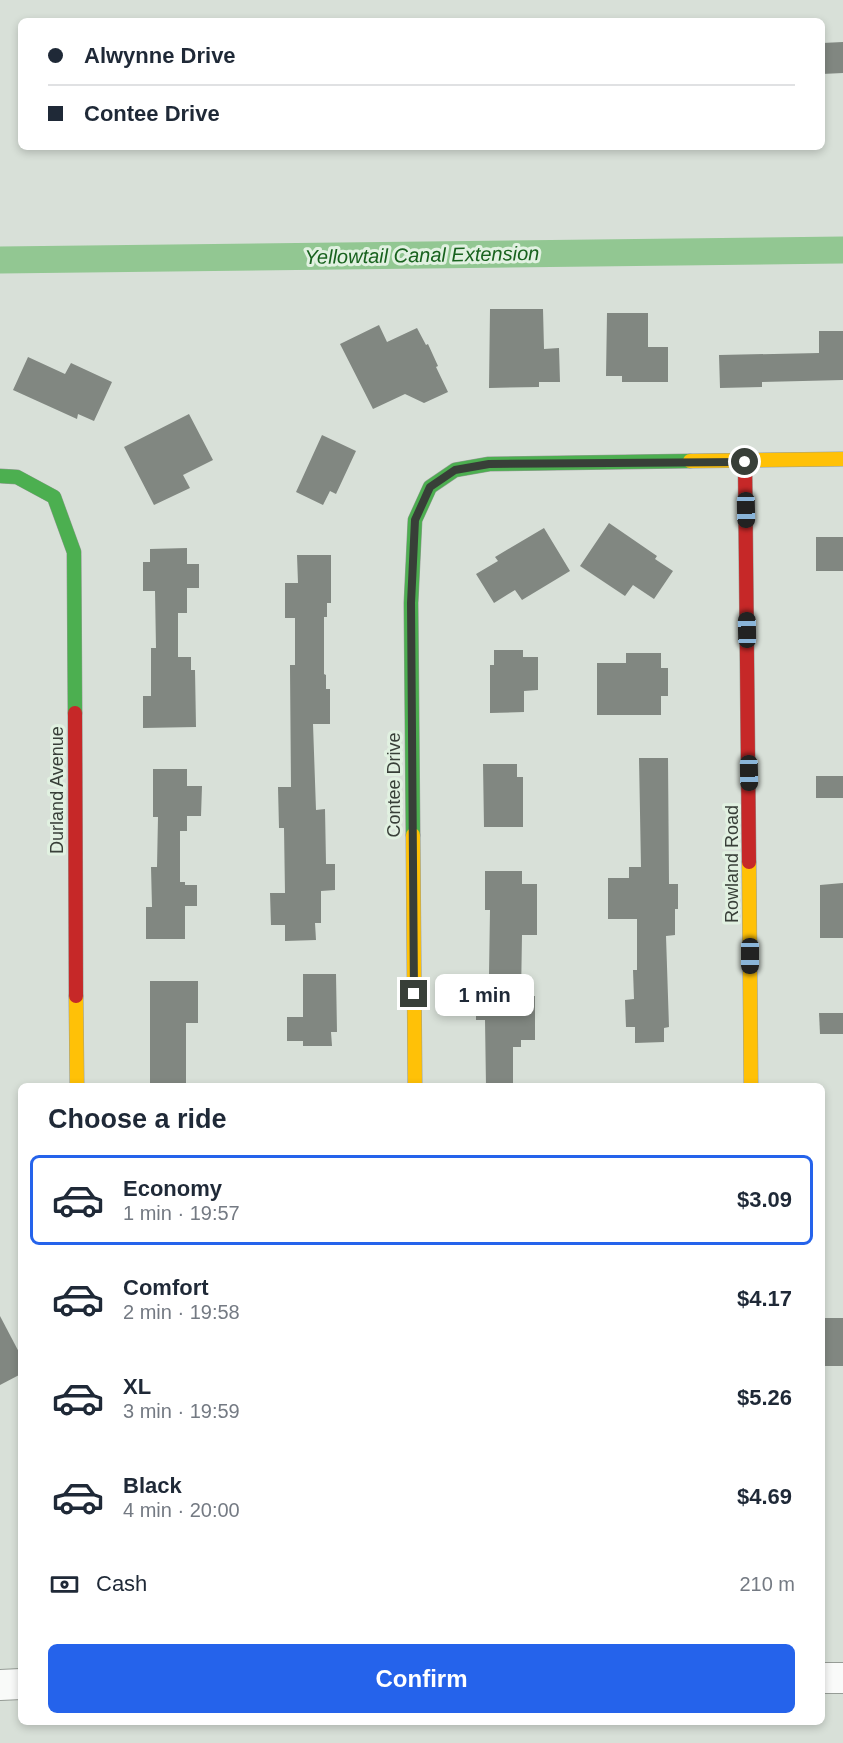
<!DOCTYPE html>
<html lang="en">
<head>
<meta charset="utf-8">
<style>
	:root { --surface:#fff; --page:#f6f6f7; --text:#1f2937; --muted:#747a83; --line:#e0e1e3; --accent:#2563eb }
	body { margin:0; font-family:Helvetica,sans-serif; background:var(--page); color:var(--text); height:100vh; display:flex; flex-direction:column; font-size:22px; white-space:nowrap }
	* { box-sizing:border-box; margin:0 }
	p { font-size:20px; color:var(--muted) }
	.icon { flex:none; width:33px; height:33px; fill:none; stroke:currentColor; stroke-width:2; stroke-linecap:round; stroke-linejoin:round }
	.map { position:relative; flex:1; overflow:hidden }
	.side { position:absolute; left:18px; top:1083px; width:807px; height:642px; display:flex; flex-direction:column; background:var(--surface); border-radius:9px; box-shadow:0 3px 9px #0003 }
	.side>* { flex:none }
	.banner { position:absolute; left:18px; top:18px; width:807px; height:132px; border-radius:9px; box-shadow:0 3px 9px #0003; display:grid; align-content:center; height:132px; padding:0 30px; background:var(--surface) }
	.end { position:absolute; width:27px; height:27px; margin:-14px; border:8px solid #383f38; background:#fff; box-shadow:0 0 0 3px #fff }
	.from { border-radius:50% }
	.bubble { position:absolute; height:42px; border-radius:9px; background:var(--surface); box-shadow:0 3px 9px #0003; font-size:20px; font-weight:700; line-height:42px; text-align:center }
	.car { position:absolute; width:18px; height:36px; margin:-18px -9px; border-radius:8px; box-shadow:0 0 4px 2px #0007; background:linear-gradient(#222 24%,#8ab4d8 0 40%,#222 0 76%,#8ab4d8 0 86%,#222 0) }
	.banner b { display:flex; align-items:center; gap:21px; height:57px; font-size:22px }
	.banner b+b { border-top:2px solid var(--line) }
	.banner i { width:15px; height:15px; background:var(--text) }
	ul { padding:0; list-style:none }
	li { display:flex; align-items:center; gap:18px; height:90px; margin:0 12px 9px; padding:0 18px; border:3px solid transparent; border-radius:9px }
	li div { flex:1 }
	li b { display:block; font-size:22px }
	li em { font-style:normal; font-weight:700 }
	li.current { border-color:var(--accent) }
	li>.icon { width:54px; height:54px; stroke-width:1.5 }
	h2 { padding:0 30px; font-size:27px; line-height:72px }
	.pay { display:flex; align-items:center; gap:15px; height:66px; padding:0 30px; font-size:22px }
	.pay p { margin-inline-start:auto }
	.cta { display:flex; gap:12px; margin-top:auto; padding:12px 30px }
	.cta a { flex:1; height:69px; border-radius:9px; background:var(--accent); color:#fff; font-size:24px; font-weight:700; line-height:69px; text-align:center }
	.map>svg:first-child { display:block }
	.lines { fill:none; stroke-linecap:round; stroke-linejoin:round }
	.canal { stroke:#92c792; stroke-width:27 }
	.building { fill:#818781 }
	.street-casing { stroke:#969c96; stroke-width:32 }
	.fast-casing { stroke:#969c96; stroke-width:15 }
	.slow-casing { stroke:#969c96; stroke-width:15 }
	.jam-casing { stroke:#969c96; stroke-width:15 }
	.street { stroke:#f9faf9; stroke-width:30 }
	.fast { stroke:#4caf50; stroke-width:14 }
	.slow { stroke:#ffc107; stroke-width:14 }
	.jam { stroke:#c62828; stroke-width:14 }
	.route { stroke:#383f38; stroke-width:8 }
	.labels { text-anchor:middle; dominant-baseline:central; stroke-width:6; stroke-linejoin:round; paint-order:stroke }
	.street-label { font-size:18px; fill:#383f38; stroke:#e1f1e1 }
	.water-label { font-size:20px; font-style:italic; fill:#18621e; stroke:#e1f1e1 }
</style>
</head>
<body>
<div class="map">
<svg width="843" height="1743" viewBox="0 0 843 1743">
	<rect width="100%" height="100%" fill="#d8e0d8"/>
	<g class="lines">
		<polyline class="canal" points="0,260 843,250"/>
	</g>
	<g class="building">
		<polygon points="843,42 843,73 822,74 822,43"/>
		<polygon points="490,309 543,309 544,349 559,348 560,382 539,382 539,387 489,388"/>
		<polygon points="607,313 648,313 648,347 668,347 668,382 622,382 622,376 606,376"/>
		<polygon points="379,325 387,342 417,328 426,345 428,344 438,366 436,367 448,392 424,403 405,394 373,409 340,344"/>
		<polygon points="819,331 843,331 843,380 762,382 762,387 720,388 719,355 819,353"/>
		<polygon points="28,357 65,374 71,363 112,382 94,421 78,414 77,419 13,390"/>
		<polygon points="189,414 213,460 183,475 190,488 154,505 124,447"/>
		<polygon points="322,435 356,451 336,494 330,491 323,505 296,492"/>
		<polygon points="609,523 657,556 655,559 673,571 654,599 633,585 625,596 580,566"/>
		<polygon points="544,528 570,571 522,600 515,590 494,603 476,574 498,561 495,557"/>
		<rect x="816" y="537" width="27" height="34"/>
		<polygon points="187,548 187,564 199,564 199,588 187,588 187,613 178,613 178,657 191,657 191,670 195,670 196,727 143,728 143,696 151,696 151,648 156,648 155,591 143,591 143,562 150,562 150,549"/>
		<polygon points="297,555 331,555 331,603 327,603 327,617 324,617 324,674 326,675 326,689 330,689 330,724 313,724 316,810 325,809 326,864 335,864 335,890 321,891 321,923 315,923 316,940 285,941 285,925 271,925 270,893 285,893 284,828 279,828 278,787 291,787 290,668 290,665 295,665 295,618 285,618 285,583 298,583"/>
		<polygon points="494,650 523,650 523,657 538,657 538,690 524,691 524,712 490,713 490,665 494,665"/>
		<polygon points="626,653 661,653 661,668 668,668 668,696 661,696 661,715 597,715 597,663 626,663"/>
		<polygon points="639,758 668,758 669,884 678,884 678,909 675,909 675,935 666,936 669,1027 664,1028 664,1042 635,1043 635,1027 626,1027 625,1000 634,999 633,970 637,970 637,919 608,919 608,878 629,878 629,867 641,867"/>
		<polygon points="483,764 517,764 517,777 523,777 523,827 484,827"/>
		<polygon points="153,769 187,769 187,786 202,786 201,816 187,816 187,831 180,831 180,882 185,882 185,885 197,885 197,906 185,906 185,939 146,939 146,907 152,907 151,867 157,867 158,817 153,817"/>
		<rect x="816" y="776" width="27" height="22"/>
		<polygon points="485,871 522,871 522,884 537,884 537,935 522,935 521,996 535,996 535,1040 521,1040 521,1047 513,1047 513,1086 486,1086 485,1020 476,1020 476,991 485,991 485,974 489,974 490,910 485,910"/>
		<polygon points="843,883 843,938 820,938 820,885"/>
		<polygon points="303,974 336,974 337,1032 331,1032 332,1046 303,1046 303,1041 287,1041 287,1017 303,1017"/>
		<polygon points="150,981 198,981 198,1023 186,1023 186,1086 150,1086"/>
		<polygon points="819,1013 843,1013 843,1034 820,1034"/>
		<polygon points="0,1316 21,1356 21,1374 0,1385"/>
		<rect x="822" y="1318" width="21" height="48"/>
	</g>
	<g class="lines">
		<defs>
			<g id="street">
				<polyline points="822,1678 843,1678"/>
				<polyline points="0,1685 21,1684"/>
			</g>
			<g id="fast">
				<polyline points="0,476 17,477 54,497 74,552 75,713"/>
				<polyline points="413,835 411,603 415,520 430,487 455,470 489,464 690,461"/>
			</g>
			<g id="slow">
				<polyline points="690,461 843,459"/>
				<polyline points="413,835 415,1086"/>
				<polyline points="749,862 751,1086"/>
				<polyline points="76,996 77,1086"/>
			</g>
			<g id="jam">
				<polyline points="745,462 749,862"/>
				<polyline points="75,713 76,996"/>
			</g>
		</defs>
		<use href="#street" class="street-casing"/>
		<use href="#fast" class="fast-casing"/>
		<use href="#slow" class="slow-casing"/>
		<use href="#jam" class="jam-casing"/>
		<use href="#street" class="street"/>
		<use href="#fast" class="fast"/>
		<use href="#slow" class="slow"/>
		<use href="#jam" class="jam"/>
	</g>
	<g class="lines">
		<polyline class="route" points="414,994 411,603 415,520 430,487 455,470 489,464 745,462"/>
	</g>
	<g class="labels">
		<g class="street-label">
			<text transform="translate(394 785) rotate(-90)">Contee Drive</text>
			<text transform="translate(57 790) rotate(-90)">Durland Avenue</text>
			<text transform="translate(732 864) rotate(-90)">Rowland Road</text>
		</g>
		<g class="water-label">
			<text transform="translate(422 255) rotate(-1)">Yellowtail Canal Extension</text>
		</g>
	</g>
</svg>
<i class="end from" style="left:745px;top:462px"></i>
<i class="end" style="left:414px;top:994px"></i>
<div class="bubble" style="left:435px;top:974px;width:99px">1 min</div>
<i class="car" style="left:746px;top:510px;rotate:179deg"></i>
<i class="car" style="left:747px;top:630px;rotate:359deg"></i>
<i class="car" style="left:749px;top:773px;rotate:179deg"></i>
<i class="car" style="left:750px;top:956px;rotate:180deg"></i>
<div class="banner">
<b><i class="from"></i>Alwynne Drive</b>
<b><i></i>Contee Drive</b>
</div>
<section class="side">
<h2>Choose a ride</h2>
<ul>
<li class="current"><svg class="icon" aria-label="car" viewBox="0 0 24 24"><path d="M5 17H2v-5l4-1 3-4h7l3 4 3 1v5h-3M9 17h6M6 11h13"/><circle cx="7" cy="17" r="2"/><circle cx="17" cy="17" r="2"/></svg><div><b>Economy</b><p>1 min · 19:57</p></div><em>$3.09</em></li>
<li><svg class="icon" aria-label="car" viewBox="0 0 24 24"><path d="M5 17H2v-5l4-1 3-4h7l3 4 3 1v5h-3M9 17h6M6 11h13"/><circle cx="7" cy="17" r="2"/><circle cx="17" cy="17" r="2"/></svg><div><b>Comfort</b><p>2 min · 19:58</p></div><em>$4.17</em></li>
<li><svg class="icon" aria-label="car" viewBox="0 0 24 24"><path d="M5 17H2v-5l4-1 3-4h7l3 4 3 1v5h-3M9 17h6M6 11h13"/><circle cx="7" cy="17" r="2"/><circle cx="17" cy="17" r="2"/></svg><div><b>XL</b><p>3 min · 19:59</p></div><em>$5.26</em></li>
<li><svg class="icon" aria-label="car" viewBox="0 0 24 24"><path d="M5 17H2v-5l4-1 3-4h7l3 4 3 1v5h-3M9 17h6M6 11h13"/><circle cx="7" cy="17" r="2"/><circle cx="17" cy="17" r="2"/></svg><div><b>Black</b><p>4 min · 20:00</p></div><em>$4.69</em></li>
</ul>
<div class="pay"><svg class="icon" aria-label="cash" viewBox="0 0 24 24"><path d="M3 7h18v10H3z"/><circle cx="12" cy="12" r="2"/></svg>Cash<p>210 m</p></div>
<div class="cta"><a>Confirm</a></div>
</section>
</div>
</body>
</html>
